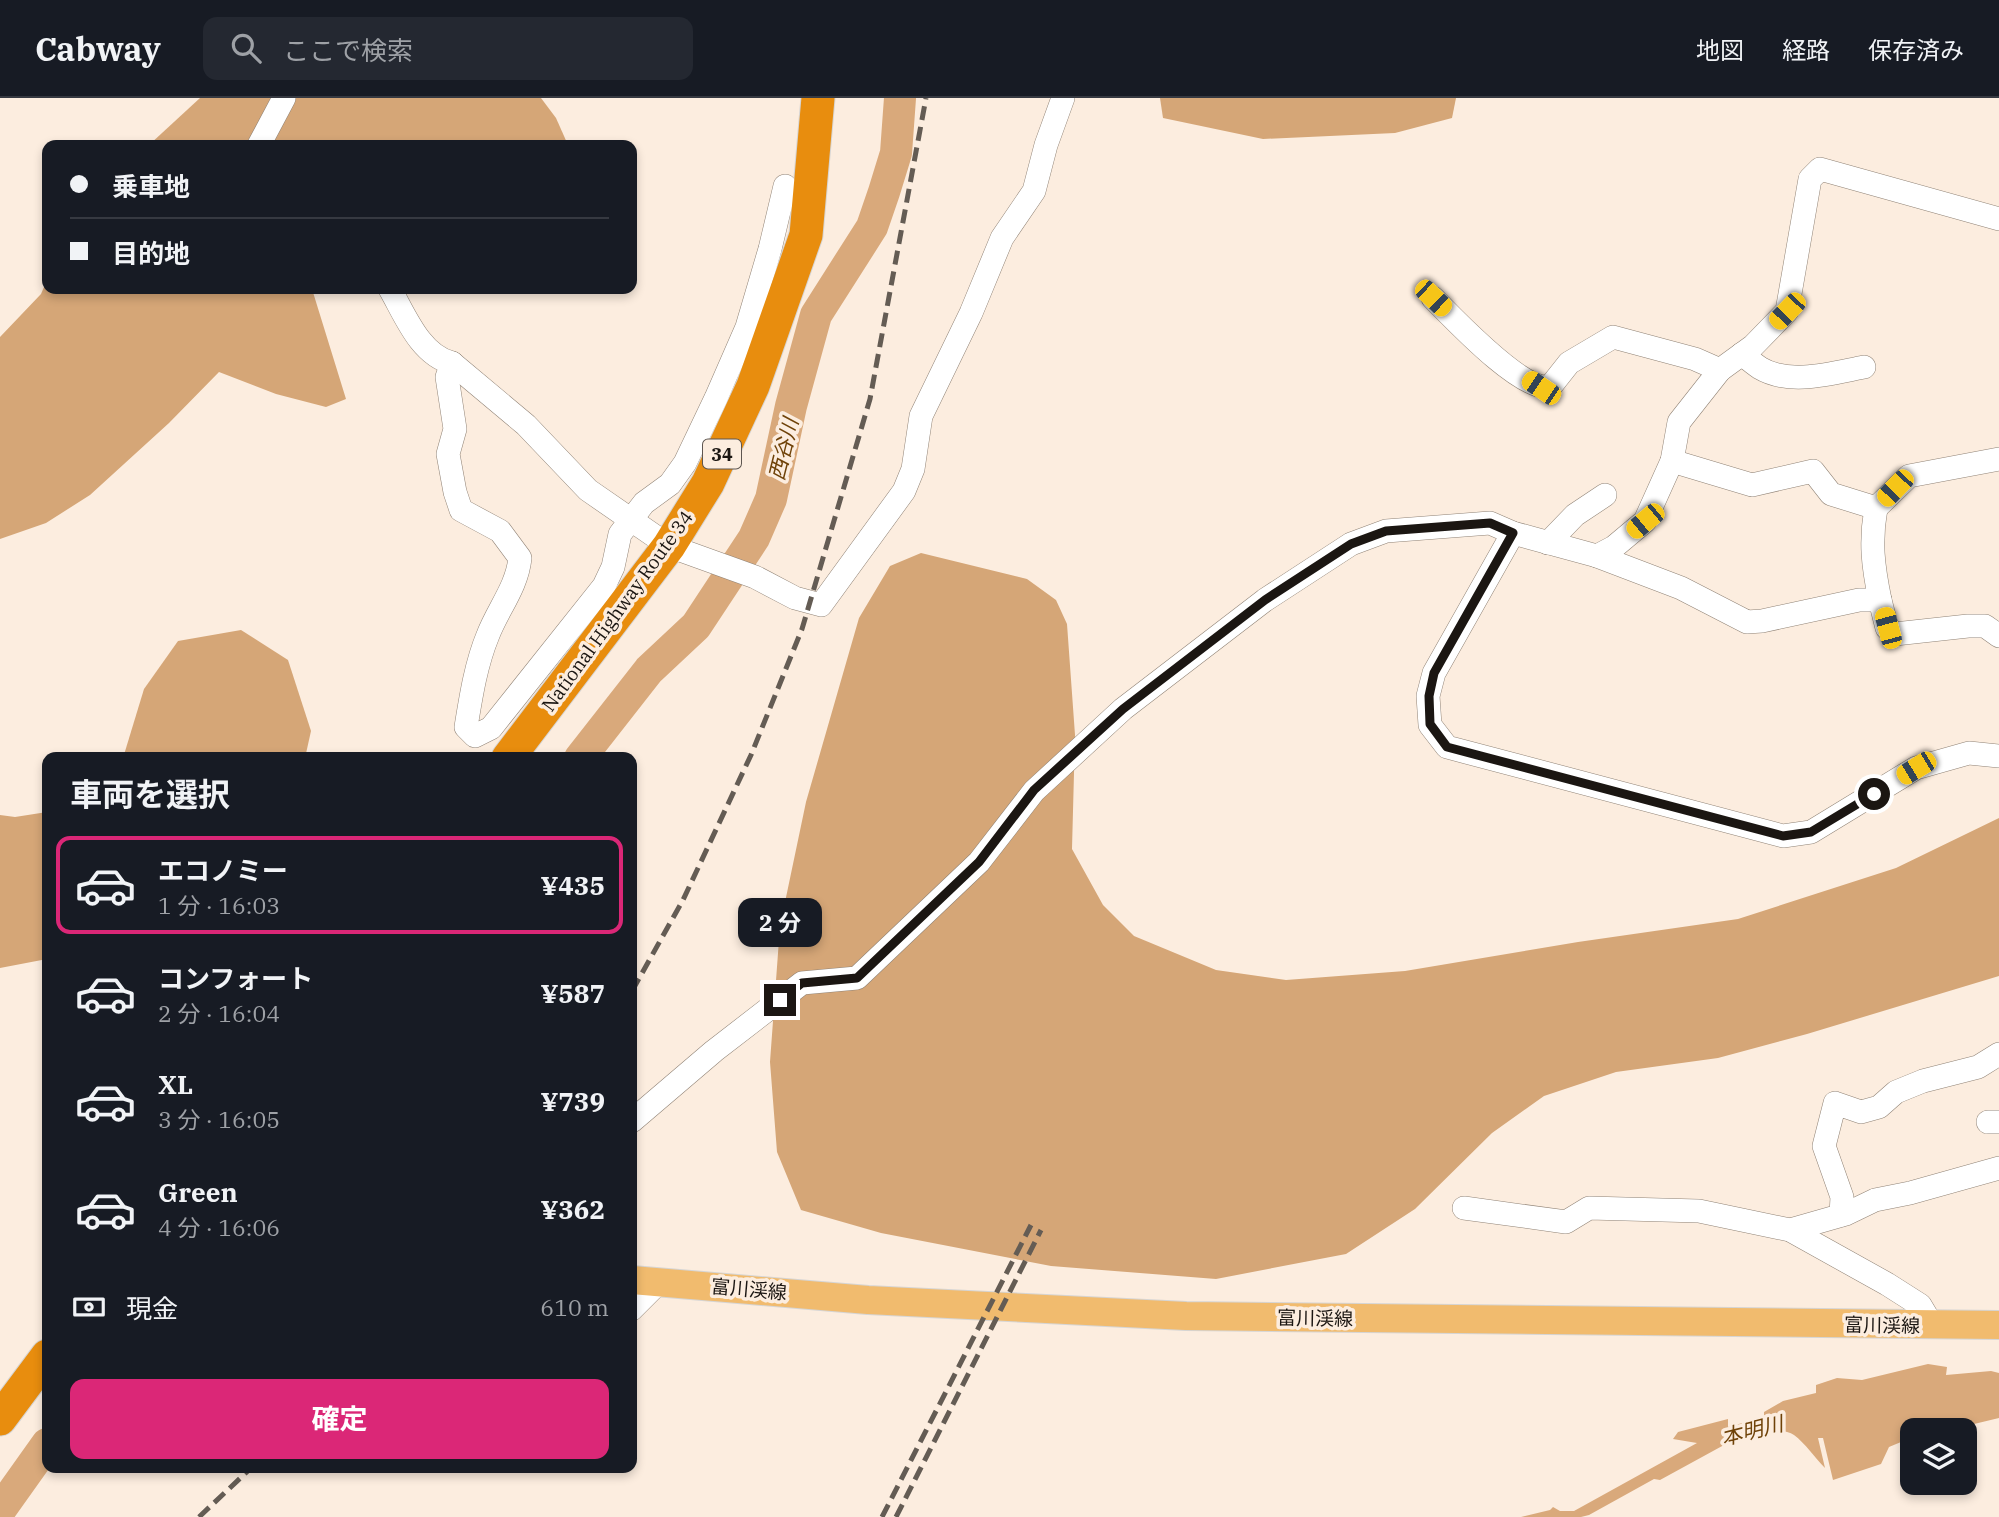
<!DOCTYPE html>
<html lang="ja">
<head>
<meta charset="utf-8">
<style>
	:root { --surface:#171b24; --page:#242831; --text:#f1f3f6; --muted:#9ea1a6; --line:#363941; --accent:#db2777 }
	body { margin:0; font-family:"IBM Plex Serif","Noto Sans JP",serif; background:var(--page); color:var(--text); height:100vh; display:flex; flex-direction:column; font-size:26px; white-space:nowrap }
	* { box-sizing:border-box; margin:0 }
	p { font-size:23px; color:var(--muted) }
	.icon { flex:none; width:38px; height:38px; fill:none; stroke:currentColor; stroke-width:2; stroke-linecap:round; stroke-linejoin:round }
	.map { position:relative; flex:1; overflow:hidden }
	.panel { position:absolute; left:42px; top:654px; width:595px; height:721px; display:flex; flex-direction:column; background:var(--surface); border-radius:14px; box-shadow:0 4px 10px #0003 }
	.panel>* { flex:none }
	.hud { position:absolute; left:42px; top:42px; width:595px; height:154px; border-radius:14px; box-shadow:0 4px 10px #0003; display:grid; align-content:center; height:154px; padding:0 28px; background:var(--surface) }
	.controls { position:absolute; left:1900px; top:1320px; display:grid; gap:14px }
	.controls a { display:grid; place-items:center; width:77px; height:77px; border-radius:14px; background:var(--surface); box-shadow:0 4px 10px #0003; font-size:35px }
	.end { position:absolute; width:32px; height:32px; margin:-16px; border:9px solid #1b1612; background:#fff; box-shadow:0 0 0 4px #fff }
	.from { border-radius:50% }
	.bubble { position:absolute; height:49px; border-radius:14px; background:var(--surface); box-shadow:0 4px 10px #0003; font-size:23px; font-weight:700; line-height:49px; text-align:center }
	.car { position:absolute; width:21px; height:42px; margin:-21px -10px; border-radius:9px; box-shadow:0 0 5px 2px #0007; background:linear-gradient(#f5c518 24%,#345 0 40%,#f5c518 0 76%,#345 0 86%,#f5c518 0) }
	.hud b { display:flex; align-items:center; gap:24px; height:66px; font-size:26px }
	.hud b+b { border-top:2px solid var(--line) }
	.hud i { width:18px; height:18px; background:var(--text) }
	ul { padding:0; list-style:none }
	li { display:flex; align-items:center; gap:21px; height:98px; margin:0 14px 10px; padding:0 14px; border:4px solid transparent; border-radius:14px }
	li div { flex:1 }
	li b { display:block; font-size:26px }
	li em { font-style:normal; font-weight:700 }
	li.current { border-color:var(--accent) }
	li>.icon { width:63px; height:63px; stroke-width:1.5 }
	h2 { padding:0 28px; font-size:32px; line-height:84px }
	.pay { display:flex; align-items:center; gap:18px; height:77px; padding:0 28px; font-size:26px }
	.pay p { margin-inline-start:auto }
	.primary-button { display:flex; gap:14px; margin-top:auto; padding:14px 28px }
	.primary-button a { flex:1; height:80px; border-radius:14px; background:var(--accent); color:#fff; font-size:28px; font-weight:700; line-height:80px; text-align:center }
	header { display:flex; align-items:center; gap:42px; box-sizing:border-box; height:98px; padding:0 35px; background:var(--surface); border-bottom:2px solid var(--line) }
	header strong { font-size:33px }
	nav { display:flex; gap:38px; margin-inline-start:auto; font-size:24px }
	.search { width:490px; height:63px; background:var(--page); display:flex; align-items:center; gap:18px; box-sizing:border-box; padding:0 24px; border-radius:14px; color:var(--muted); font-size:26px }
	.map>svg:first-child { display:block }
	.forest { fill:#d5a677 }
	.water { fill:#d9a97b }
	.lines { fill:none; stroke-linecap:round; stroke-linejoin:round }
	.river { stroke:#d9a97b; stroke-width:32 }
	.minor-casing { stroke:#908376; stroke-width:24 }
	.major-casing { stroke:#d6d5d4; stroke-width:30 }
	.highway-casing { stroke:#d6d5d4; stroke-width:35 }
	.minor { stroke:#fff; stroke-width:23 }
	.major { stroke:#f1bb6e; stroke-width:28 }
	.highway { stroke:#e88d0e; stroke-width:33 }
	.rail { stroke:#645c54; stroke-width:5; stroke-dasharray:14 7; stroke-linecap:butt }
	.route { stroke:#1b1612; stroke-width:9 }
	.labels { text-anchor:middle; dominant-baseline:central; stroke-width:7; stroke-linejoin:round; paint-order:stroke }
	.shield { fill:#fceddf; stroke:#5e5650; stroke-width:2 }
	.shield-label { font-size:18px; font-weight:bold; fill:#1b1612 }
	.street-label { font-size:19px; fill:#1b1612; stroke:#fceddf }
	.water-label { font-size:21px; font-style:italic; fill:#6f4208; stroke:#fceddf }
</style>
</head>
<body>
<header>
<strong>Cabway</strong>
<div class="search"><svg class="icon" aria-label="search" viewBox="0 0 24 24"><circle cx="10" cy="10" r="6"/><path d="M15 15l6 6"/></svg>ここで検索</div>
<nav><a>地図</a><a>経路</a><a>保存済み</a></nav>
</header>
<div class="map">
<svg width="1999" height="1419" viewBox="0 0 1999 1419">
	<rect width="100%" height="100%" fill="#fceddf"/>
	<g class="forest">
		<polygon points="200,0 541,0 556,20 568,47 149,47"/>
		<polygon points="1160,0 1456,0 1452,20 1395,35 1263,41 1163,20"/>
		<polygon points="47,182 47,191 312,191 346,301 326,309 276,296 219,274 169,325 90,397 46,425 0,441 0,239 41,196"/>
		<polygon points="921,455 1027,481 1056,502 1067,526 1075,637 1072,751 1103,807 1134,838 1216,872 1286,882 1405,873 1578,844 1738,821 1896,770 1999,720 1999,878 1807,936 1718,960 1616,974 1544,998 1492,1035 1415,1111 1346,1156 1216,1181 1051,1168 881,1135 801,1112 777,1054 770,964 780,828 806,704 859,520 890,468"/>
		<polygon points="241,532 288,562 311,633 305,660 123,660 144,591 178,543"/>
		<polygon points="47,714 47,861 0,870 0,717 15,719"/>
	</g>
	<path class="water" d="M 1928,1266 L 1947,1269 L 1946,1277 L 1991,1273 L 1999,1275 L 1999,1320 L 1949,1332 L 1913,1332 L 1913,1339 L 1889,1349 L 1881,1366 L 1833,1382 L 1823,1340 L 1818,1340 L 1825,1370 C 1815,1360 1805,1345 1794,1337 C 1780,1327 1734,1334 1724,1347 L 1660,1382 L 1654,1381 L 1589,1417 L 1581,1419 L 1521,1419 L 1550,1412 L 1553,1409 L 1560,1413 L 1574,1413 L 1697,1345 L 1673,1341 L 1678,1334 L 1728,1321 L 1728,1329 L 1764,1319 L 1764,1314 L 1783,1303 L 1816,1295 L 1816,1287 L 1837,1280 L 1862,1282 Z"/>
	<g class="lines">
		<g class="river">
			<polyline points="580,660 649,572 696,528 754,440 771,401 791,308 816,217 872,129 884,94 896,55 900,0"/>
			<polyline points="0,1412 47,1346"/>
		</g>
		<defs>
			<g id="minor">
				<polyline points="259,47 284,0"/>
				<path d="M 390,191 C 405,217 420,257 452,265 L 447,279 L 455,331 L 448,356 L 455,394 L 461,412 L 500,433 L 520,460 C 517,489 498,511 488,537 C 476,566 471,598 466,629 L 475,638 L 491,630 L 604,488 L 613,469 L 620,436 L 644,405 L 670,386 L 685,365 L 716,300 L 747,229 L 770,151 L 785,88"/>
				<path d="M 1433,200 C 1454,221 1521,293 1550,289 L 1569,265 L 1613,239 L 1695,261 L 1720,272"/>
				<path d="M 1742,256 C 1748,261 1754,266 1760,270 C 1790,288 1833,275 1864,269"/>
				<polyline points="452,265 526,327 588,392 669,448 755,479 795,500 821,507 904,393 913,371 921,318 971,215 1002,140 1034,93 1046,47 1063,0"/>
				<polyline points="1672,363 1752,387 1813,373 1831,396 1876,410 1909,378 1999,361"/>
				<polyline points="1513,435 1434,575 1428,598 1430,627 1447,649 1783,738 1811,734 1916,670 1969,655 1999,658"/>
				<polyline points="1548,445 1575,417 1605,397"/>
				<path d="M 1597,458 L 1681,490 L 1747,524 L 1762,523 L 1859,502 L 1880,502 C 1873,468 1870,444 1876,410"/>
				<polyline points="1880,502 1887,530 1895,536 1968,528 1985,528 1999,538"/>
				<polyline points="632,1023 714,953 802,885 857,880 979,764 1034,693 1123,611 1265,502 1351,446 1386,433 1490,425 1513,435 1597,458 1614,449 1645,423 1672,363 1679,324 1720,272 1753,248 1787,213 1810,81 1820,71 1999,121"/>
				<polyline points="1988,1024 1999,1024"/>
				<polyline points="1464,1110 1566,1124 1589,1110 1699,1113 1790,1132 1887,1186 1920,1207 1932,1227"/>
				<polyline points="1841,1117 1842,1099 1824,1048 1835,1005 1861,1014 1879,1009 1896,994 1923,983 1978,969 1999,956"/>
				<polyline points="1790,1132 1846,1116 1875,1102 1910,1095 1999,1070"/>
				<polyline points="632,1211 659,1184"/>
			</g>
			<polyline id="major" points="632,1182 868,1202 1186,1218 1999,1227"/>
			<g id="highway">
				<polyline points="508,660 669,448 708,385 753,288 806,137 818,0"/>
				<polyline points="0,1321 47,1258"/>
			</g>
		</defs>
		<use href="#minor" class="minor-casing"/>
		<use href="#major" class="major-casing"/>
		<use href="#highway" class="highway-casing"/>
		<use href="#minor" class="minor"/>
		<use href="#major" class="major"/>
		<use href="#highway" class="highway"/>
		<g class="rail">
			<polyline points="632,893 683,802 751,657 802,531 870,301 926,0"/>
			<polyline points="199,1419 251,1370"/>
			<polyline points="882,1419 1031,1127"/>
			<polyline points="896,1419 1041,1132"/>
		</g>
	</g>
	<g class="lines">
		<polyline class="route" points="780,902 802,885 857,880 979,764 1034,692 1123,611 1265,502 1351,446 1386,433 1490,425 1513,435 1434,575 1429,598 1430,626 1447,649 1783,738 1811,734 1874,696"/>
	</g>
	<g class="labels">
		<rect class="shield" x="703" y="341.5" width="38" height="29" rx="5"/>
		<g class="shield-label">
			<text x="722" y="356">34</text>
		</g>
		<g class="street-label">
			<text transform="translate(617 513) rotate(-54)">National Highway Route 34</text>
			<text transform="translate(749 1191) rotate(5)">富川渓線</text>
			<text transform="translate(1315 1220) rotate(1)">富川渓線</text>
			<text transform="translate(1882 1227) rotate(1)">富川渓線</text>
		</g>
		<g class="water-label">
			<text transform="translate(783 351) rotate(-76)">西谷川</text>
			<text transform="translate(1752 1332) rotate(-14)">本明川</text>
		</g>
	</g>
</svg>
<div class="controls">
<a><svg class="icon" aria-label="layers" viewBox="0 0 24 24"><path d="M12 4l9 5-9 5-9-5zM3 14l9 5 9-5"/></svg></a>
</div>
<i class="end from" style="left:1874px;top:696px"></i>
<i class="end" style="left:780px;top:902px"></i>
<div class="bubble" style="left:738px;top:800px;width:84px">2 分</div>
<i class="car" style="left:1433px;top:200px;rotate:134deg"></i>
<i class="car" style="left:1787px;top:213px;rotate:224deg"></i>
<i class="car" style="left:1541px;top:290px;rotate:304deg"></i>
<i class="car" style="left:1895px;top:390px;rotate:224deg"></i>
<i class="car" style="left:1645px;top:423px;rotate:230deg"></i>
<i class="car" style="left:1888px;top:530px;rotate:345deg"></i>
<i class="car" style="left:1916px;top:670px;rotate:239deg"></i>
<div class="hud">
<b><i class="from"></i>乗車地</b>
<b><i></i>目的地</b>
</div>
<section class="panel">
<h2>車両を選択</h2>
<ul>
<li class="current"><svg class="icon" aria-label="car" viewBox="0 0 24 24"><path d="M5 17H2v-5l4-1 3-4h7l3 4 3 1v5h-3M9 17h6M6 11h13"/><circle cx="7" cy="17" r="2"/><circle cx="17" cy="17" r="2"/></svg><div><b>エコノミー</b><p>1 分 · 16:03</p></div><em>¥435</em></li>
<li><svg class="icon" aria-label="car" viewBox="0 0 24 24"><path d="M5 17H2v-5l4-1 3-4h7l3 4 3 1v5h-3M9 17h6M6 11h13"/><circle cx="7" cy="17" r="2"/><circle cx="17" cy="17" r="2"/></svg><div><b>コンフォート</b><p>2 分 · 16:04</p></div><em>¥587</em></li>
<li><svg class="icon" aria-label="car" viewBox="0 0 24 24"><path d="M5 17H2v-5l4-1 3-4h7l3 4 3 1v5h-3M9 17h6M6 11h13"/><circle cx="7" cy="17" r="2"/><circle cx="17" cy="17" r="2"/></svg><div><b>XL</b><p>3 分 · 16:05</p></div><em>¥739</em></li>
<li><svg class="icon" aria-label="car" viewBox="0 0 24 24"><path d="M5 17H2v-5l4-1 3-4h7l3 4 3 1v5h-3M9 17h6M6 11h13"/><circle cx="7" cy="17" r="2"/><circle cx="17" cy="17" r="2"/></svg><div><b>Green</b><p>4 分 · 16:06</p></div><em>¥362</em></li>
</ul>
<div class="pay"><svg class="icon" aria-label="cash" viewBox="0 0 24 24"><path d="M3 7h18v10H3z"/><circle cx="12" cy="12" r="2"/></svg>現金<p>610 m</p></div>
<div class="primary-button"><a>確定</a></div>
</section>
</div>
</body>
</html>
